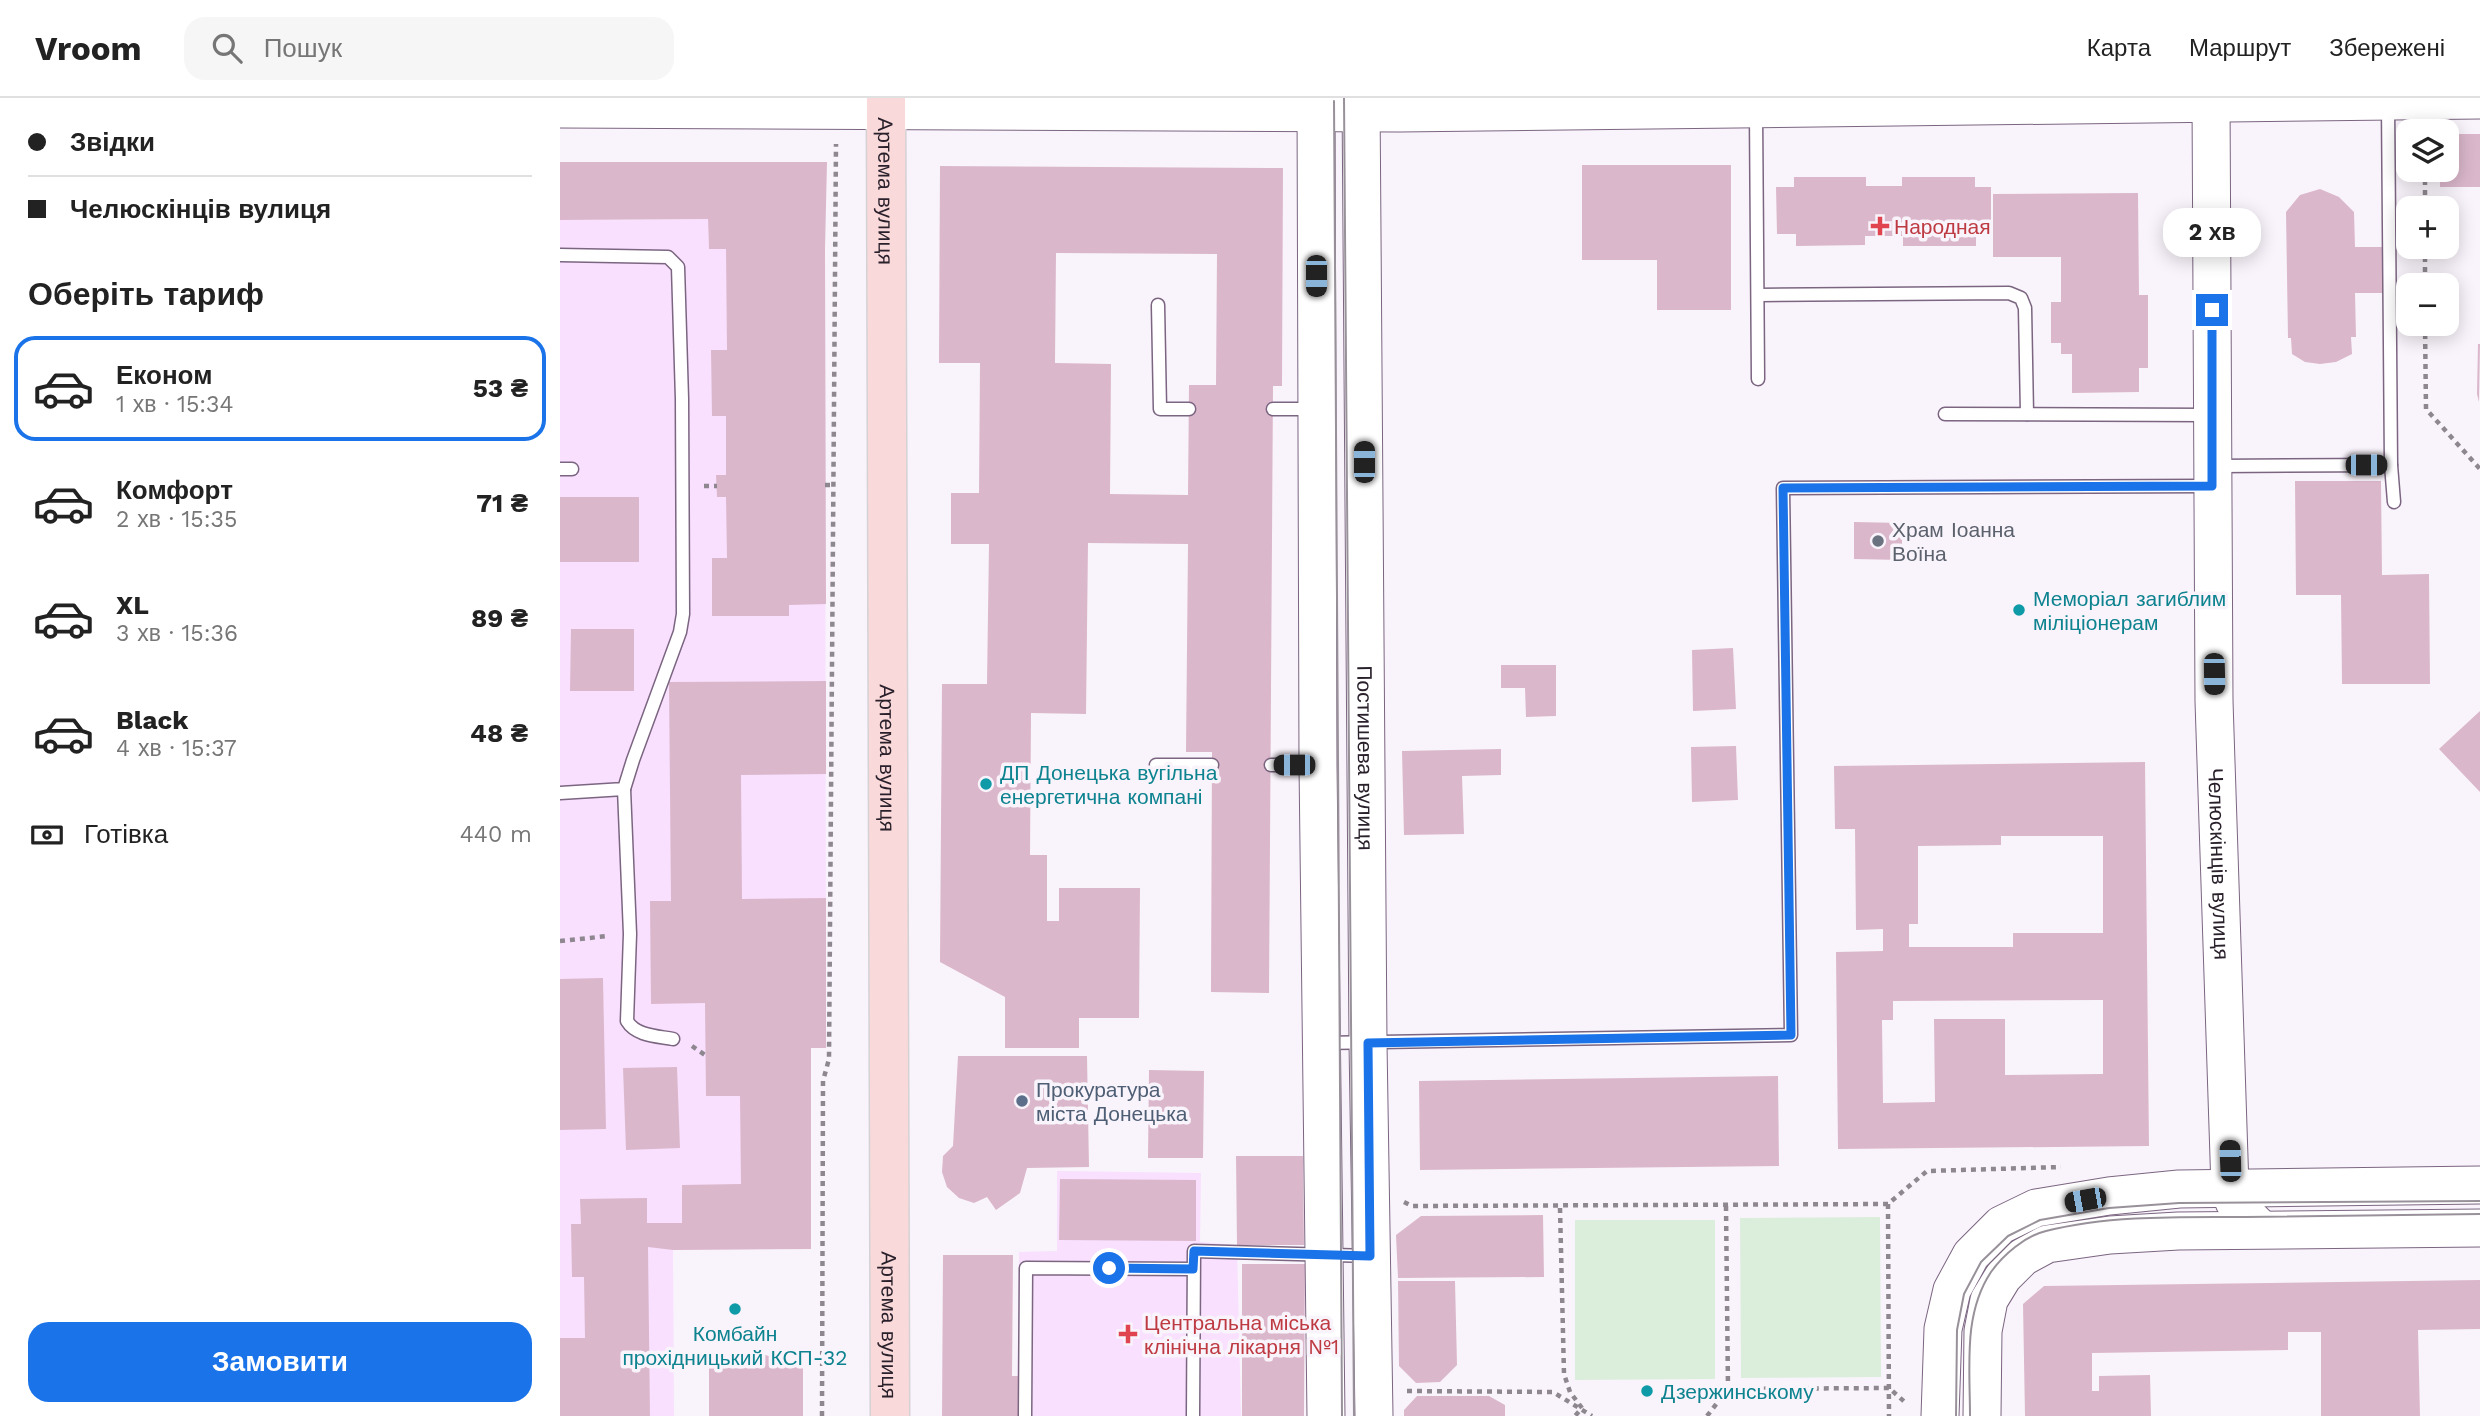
<!DOCTYPE html>
<html lang="uk">
<head>
<meta charset="utf-8">
<style>
	:root { --surface:#fff; --page:#f6f6f6; --text:#222; --muted:#767676; --line:#e0e0e0; --accent:#1a73e8 }
	body { margin:0; font-family:"Work Sans",sans-serif; background:var(--page); color:var(--text); height:100vh; display:flex; flex-direction:column; font-size:26px; white-space:nowrap }
	* { box-sizing:border-box; margin:0 }
	p { font-size:23px; color:var(--muted) }
	.icon { flex:none; width:38px; height:38px; fill:none; stroke:currentColor; stroke-width:2; stroke-linecap:round; stroke-linejoin:round }
	.map { position:relative; flex:1; overflow:hidden }
	.panel { display:flex; flex-direction:column; background:var(--surface); width:560px }
	.panel>* { flex:none }
	.banner { display:grid; align-content:center; height:154px; padding:0 28px; background:var(--surface) }
	.buttons { position:absolute; left:1836px; top:21px; display:grid; gap:14px }
	.buttons a { display:grid; place-items:center; width:63px; height:63px; border-radius:14px; background:var(--surface); box-shadow:0 4px 18px #0003; font-size:35px }
	.end { position:absolute; width:32px; height:32px; margin:-16px; border:9px solid #1a73e8; background:#fff; box-shadow:0 0 0 4px #fff }
	.from { border-radius:50% }
	.bubble { position:absolute; height:49px; border-radius:21px; background:var(--surface); box-shadow:0 4px 18px #0003; font-size:23px; font-weight:700; line-height:49px; text-align:center }
	.car { position:absolute; width:21px; height:42px; margin:-21px -10px; border-radius:9px; box-shadow:0 0 5px 2px #0007; background:linear-gradient(#222 24%,#8ab4d8 0 40%,#222 0 76%,#8ab4d8 0 86%,#222 0) }
	.banner b { display:flex; align-items:center; gap:24px; height:66px; font-size:26px }
	.banner b+b { border-top:2px solid var(--line) }
	.banner i { width:18px; height:18px; background:var(--text) }
	ul { padding:0; list-style:none }
	li { display:flex; align-items:center; gap:21px; height:105px; margin:0 14px 10px; padding:0 14px; border:4px solid transparent; border-radius:21px }
	li div { flex:1 }
	li b { display:block; font-size:26px }
	li em { font-style:normal; font-weight:700 }
	li.active { border-color:var(--accent) }
	li>.icon { width:63px; height:63px; stroke-width:1.5 }
	h2 { padding:0 28px; font-size:32px; line-height:84px }
	.pay { display:flex; align-items:center; gap:18px; height:77px; padding:0 28px; font-size:26px }
	.pay p { margin-inline-start:auto }
	.cta { display:flex; gap:14px; margin-top:auto; padding:14px 28px }
	.cta a { flex:1; height:80px; border-radius:21px; background:var(--accent); color:#fff; font-size:28px; font-weight:700; line-height:80px; text-align:center }
	header { display:flex; align-items:center; gap:42px; box-sizing:border-box; height:98px; padding:0 35px; background:var(--surface); border-bottom:2px solid var(--line) }
	header strong { font-size:33px }
	nav { display:flex; gap:38px; margin-inline-start:auto; font-size:24px }
	.search { width:490px; height:63px; background:var(--page); display:flex; align-items:center; gap:18px; box-sizing:border-box; padding:0 24px; border-radius:21px; color:var(--muted); font-size:26px }
	main { display:flex; flex:1; min-height:0 }
	.map>svg:first-child { display:block }
	.built { fill:#f8e0fe }
	.green { fill:#dbeddb }
	.building { fill:#dbb7cb; fill-rule:evenodd }
	.lines { fill:none; stroke-linecap:round; stroke-linejoin:round }
	.lane-casing { stroke:#7b6581; stroke-width:15 }
	.secondary-casing { stroke:#7b6581; stroke-width:39 }
	.primary-casing { stroke:#d4d2d5; stroke-width:41 }
	.path { stroke:#8e8790; stroke-width:4.5; stroke-dasharray:5 5; stroke-linecap:butt }
	.lane { stroke:#fff; stroke-width:12 }
	.secondary { stroke:#fff; stroke-width:37 }
	.primary { stroke:#f9d9d9; stroke-width:38 }
	.tram { stroke:#98919a; stroke-width:2 }
	.route { stroke:#1a73e8; stroke-width:9 }
	.health-dot { fill:#e0444e; stroke:#f9f4fb; stroke-width:2.5 }
	.worship-dot { fill:#6b7280; stroke:#f9f4fb; stroke-width:2.5 }
	.culture-dot { fill:#0f9aa8; stroke:#f9f4fb; stroke-width:2.5 }
	.service-dot { fill:#5c6f8a; stroke:#f9f4fb; stroke-width:2.5 }
	.labels { text-anchor:middle; dominant-baseline:central; stroke-width:7; stroke-linejoin:round; paint-order:stroke }
	.street-label { font-size:21px; fill:#29202b; stroke:#f9f4fb }
	.health-label { font-size:21px; fill:#be3a42; stroke:#f9f4fb; text-anchor:start }
	.worship-label { font-size:21px; fill:#5b616d; stroke:#f9f4fb; text-anchor:start }
	.culture-label { font-size:21px; fill:#0d838f; stroke:#f9f4fb; text-anchor:start }
	.service-label { font-size:21px; fill:#4e5e75; stroke:#f9f4fb; text-anchor:start }
</style>
</head>
<body>
<header>
<strong>Vroom</strong>
<div class="search"><svg class="icon" aria-label="search" viewBox="0 0 24 24"><circle cx="10" cy="10" r="6"/><path d="M15 15l6 6"/></svg>Пошук</div>
<nav><a>Карта</a><a>Маршрут</a><a>Збережені</a></nav>
</header>
<main>
<section class="panel">
<div class="banner">
<b><i class="from"></i>Звідки</b>
<b><i></i>Челюскінців вулиця</b>
</div>
<h2>Оберіть тариф</h2>
<ul>
<li class="active"><svg class="icon" aria-label="car" viewBox="0 0 24 24"><path d="M5 17H2v-5l4-1 3-4h7l3 4 3 1v5h-3M9 17h6M6 11h13"/><circle cx="7" cy="17" r="2"/><circle cx="17" cy="17" r="2"/></svg><div><b>Економ</b><p>1 хв · 15:34</p></div><em>53 ₴</em></li>
<li><svg class="icon" aria-label="car" viewBox="0 0 24 24"><path d="M5 17H2v-5l4-1 3-4h7l3 4 3 1v5h-3M9 17h6M6 11h13"/><circle cx="7" cy="17" r="2"/><circle cx="17" cy="17" r="2"/></svg><div><b>Комфорт</b><p>2 хв · 15:35</p></div><em>71 ₴</em></li>
<li><svg class="icon" aria-label="car" viewBox="0 0 24 24"><path d="M5 17H2v-5l4-1 3-4h7l3 4 3 1v5h-3M9 17h6M6 11h13"/><circle cx="7" cy="17" r="2"/><circle cx="17" cy="17" r="2"/></svg><div><b>XL</b><p>3 хв · 15:36</p></div><em>89 ₴</em></li>
<li><svg class="icon" aria-label="car" viewBox="0 0 24 24"><path d="M5 17H2v-5l4-1 3-4h7l3 4 3 1v5h-3M9 17h6M6 11h13"/><circle cx="7" cy="17" r="2"/><circle cx="17" cy="17" r="2"/></svg><div><b>Black</b><p>4 хв · 15:37</p></div><em>48 ₴</em></li>
</ul>
<div class="pay"><svg class="icon" aria-label="cash" viewBox="0 0 24 24"><path d="M3 7h18v10H3z"/><circle cx="12" cy="12" r="2"/></svg>Готівка<p>440 m</p></div>
<div class="cta"><a>Замовити</a></div>
</section>
<div class="map">
<svg width="1920" height="1318" viewBox="0 0 1920 1318">
	<rect width="100%" height="100%" fill="#f9f4fb"/>
	<g class="built">
		<polygon points="148,121 149,151 265,151 266,950 251,950 251,1151 113,1152 114,1318 0,1318 0,122"/>
		<polygon points="497,1073 641,1075 640,1144 677,1147 681,1318 457,1318 459,1154 497,1153"/>
	</g>
	<g class="green">
		<polygon points="1320,1119 1321,1279 1181,1280 1180,1120"/>
		<polygon points="1015,1122 1155,1122 1155,1281 1015,1282"/>
	</g>
	<g class="building">
		<polygon points="1886,36 1920,36 1920,89 1880,89 1880,72 1886,72"/>
		<polygon points="0,64 267,64 265,151 266,506 229,507 229,518 152,518 152,460 167,460 166,399 157,399 156,377 166,377 166,318 152,318 151,252 167,252 166,151 149,151 148,121 0,122"/>
		<polygon points="1022,67 1171,67 1171,212 1097,212 1097,162 1022,162"/>
		<path d="M 380,68 L 723,70 L 722,288 L 713,288 L 709,895 L 651,894 L 652,654 L 626,654 L 628,446 L 528,445 L 526,616 L 471,615 L 470,757 L 487,757 L 487,823 L 499,823 L 499,790 L 580,790 L 579,920 L 519,920 L 519,950 L 445,950 L 445,899 L 380,864 L 382,586 L 427,586 L 429,446 L 391,446 L 391,395 L 419,395 L 420,265 L 379,265 ZM 496,155 L 657,156 L 656,287 L 629,287 L 628,397 L 550,396 L 551,266 L 495,265 Z"/>
		<polygon points="1234,79 1306,79 1306,88 1342,88 1342,79 1415,79 1415,89 1431,89 1431,137 1416,137 1416,148 1343,148 1343,138 1305,138 1305,147 1236,148 1236,136 1217,136 1216,89 1234,89"/>
		<polygon points="1760,91 1779,99 1794,114 1795,149 1825,149 1825,195 1795,195 1796,239 1791,239 1792,256 1776,264 1760,266 1745,264 1732,256 1731,240 1728,240 1726,114 1740,97"/>
		<polygon points="1578,95 1579,197 1588,197 1588,270 1579,270 1579,294 1512,295 1512,256 1501,256 1501,245 1491,245 1491,204 1501,204 1501,159 1433,159 1433,96"/>
		<polygon points="1918,246 1920,246 1919,304 1917,296"/>
		<polygon points="1735,383 1821,383 1822,477 1869,476 1870,586 1782,586 1781,497 1736,497"/>
		<rect x="0" y="399" width="79" height="65"/>
		<polygon points="1294,424 1342,425 1342,462 1294,461"/>
		<polygon points="11,531 74,531 74,593 10,593"/>
		<polygon points="1173,550 1176,611 1133,613 1132,552"/>
		<polygon points="941,567 996,567 996,618 966,619 965,590 941,590"/>
		<polygon points="266,583 266,676 181,677 182,801 266,800 266,950 251,950 251,1151 113,1152 88,1149 90,1318 0,1318 0,1240 25,1240 24,1179 12,1179 11,1126 21,1126 20,1101 87,1100 87,1125 122,1125 122,1087 181,1086 180,998 146,998 145,905 91,906 90,803 111,803 109,584"/>
		<polygon points="1920,613 1920,694 1879,651"/>
		<polygon points="1176,648 1178,702 1132,704 1131,649"/>
		<polygon points="941,651 941,677 902,678 904,736 844,737 842,653"/>
		<path d="M 1585,664 L 1589,1048 L 1278,1051 L 1276,854 L 1323,853 L 1323,831 L 1296,832 L 1295,731 L 1275,731 L 1274,668 ZM 1441,738 L 1543,738 L 1543,835 L 1453,835 L 1453,849 L 1349,849 L 1349,826 L 1358,826 L 1358,748 L 1441,747 ZM 1543,902 L 1543,976 L 1445,977 L 1445,921 L 1374,921 L 1375,1004 L 1323,1005 L 1322,922 L 1333,922 L 1333,903 Z"/>
		<polygon points="43,880 46,1031 0,1032 0,881"/>
		<polygon points="398,958 527,958 529,1069 467,1070 460,1095 436,1112 427,1099 414,1105 399,1100 387,1089 382,1074 383,1058 393,1048"/>
		<polygon points="117,969 120,1050 66,1052 63,970"/>
		<polygon points="589,972 644,973 643,1060 588,1060"/>
		<polygon points="1218,978 1219,1068 860,1072 859,983"/>
		<polygon points="676,1058 743,1058 744,1147 677,1147"/>
		<polygon points="500,1081 636,1082 636,1143 499,1142"/>
		<polygon points="983,1117 984,1179 838,1180 836,1137 861,1118"/>
		<polygon points="383,1157 453,1157 452,1278 463,1278 463,1318 382,1318"/>
		<polygon points="682,1166 745,1166 744,1318 682,1318"/>
		<polygon points="1920,1182 1920,1231 1858,1232 1860,1318 1761,1318 1761,1234 1728,1234 1728,1252 1532,1255 1532,1293 1539,1293 1539,1278 1590,1277 1591,1318 1465,1318 1463,1206 1484,1188"/>
		<polygon points="838,1183 895,1183 897,1267 880,1284 856,1285 839,1268"/>
		<polygon points="195,1254 243,1268 243,1318 149,1318 149,1269 177,1269 184,1257"/>
		<polygon points="857,1298 929,1298 945,1307 945,1318 844,1318 844,1312"/>
	</g>
	<g class="lines">
		<defs>
			<g id="lane">
				<polyline points="1828,6 1831,367 1834,404"/>
				<polyline points="1196,15 1198,281"/>
				<polyline points="0,157 108,159 118,169 122,301 123,516 120,534 73,662 64,691 0,695"/>
				<polyline points="1199,197 1449,195 1461,200 1465,210 1467,316"/>
				<polyline points="598,207 600,311 629,311"/>
				<polyline points="713,311 752,311"/>
				<polyline points="1385,316 1648,317"/>
				<polyline points="1657,368 1831,367"/>
				<polyline points="0,371 12,371"/>
				<polyline points="596,667 652,667"/>
				<polyline points="711,667 754,667"/>
				<path d="M 64,691 L 70,836 L 67,923 C 76,938 97,938 113,941"/>
				<polyline points="763,945 1231,937 1223,390 1648,388"/>
				<polyline points="465,1318 466,1170 633,1171"/>
				<polyline points="633,1318 634,1153 810,1158"/>
			</g>
			<g id="secondary">
				<polyline points="756,0 758,667 766,1318"/>
				<path id="s1" d="M 801,0 L 808,945 L 814,1318"/>
				<path id="s2" d="M 1651,0 L 1654,603 L 1670,1090 L 1674,1104 L 1701,1131"/>
				<polyline points="0,11 840,15 1920,2"/>
				<polyline points="1380,1318 1383,1231 1392,1192 1411,1157 1441,1127 1476,1110 1549,1098 1619,1091 1920,1087"/>
				<polyline points="1422,1318 1423,1233 1429,1202 1443,1179 1463,1159 1487,1146 1550,1137 1618,1133 1920,1130"/>
			</g>
			<g id="primary">
				<path id="s3" d="M 326,0 L 330,1318"/>
			</g>
		</defs>
		<use href="#lane" class="lane-casing"/>
		<use href="#secondary" class="secondary-casing"/>
		<use href="#primary" class="primary-casing"/>
		<g class="path">
			<polyline points="1865,72 1865,110"/>
			<polyline points="1865,149 1865,187"/>
			<polyline points="1865,226 1866,311 1920,371"/>
			<polyline points="265,387 272,387"/>
			<polyline points="144,388 157,388"/>
			<polyline points="0,843 48,838"/>
			<polyline points="132,948 145,957"/>
			<polyline points="844,1104 852,1108 1328,1106 1367,1073 1501,1069"/>
			<polyline points="1328,1106 1329,1318"/>
			<polyline points="1166,1108 1168,1291"/>
			<polyline points="1000,1110 1004,1276 1010,1294 1022,1310 1015,1318"/>
			<polyline points="847,1293 993,1294 1032,1318"/>
			<polyline points="262,1318 263,983 269,961 276,46"/>
			<polyline points="1147,1318 1168,1291 1329,1290 1347,1306"/>
		</g>
		<use href="#lane" class="lane"/>
		<use href="#secondary" class="secondary"/>
		<use href="#primary" class="primary"/>
		<g class="tram">
			<polyline points="784,0 794,1318"/>
			<polyline points="774,3 782,1318"/>
			<polyline points="1396,1318 1397,1232 1404,1196 1421,1164 1448,1138 1480,1122 1549,1110 1619,1105 1920,1103"/>
			<path d="M 1410,1318 C 1410,1269 1403,1216 1431,1174 C 1443,1157 1465,1138 1486,1133 C 1550,1117 1620,1119 1686,1119 C 1764,1118 1842,1117 1920,1116"/>
		</g>
	</g>
	<g class="lines">
		<polyline class="route" points="549,1170 633,1171 634,1153 810,1158 808,945 1231,937 1223,390 1652,388 1652,212"/>
	</g>
	<g class="health-dot">
		<path d="M1316.5 117.5h7v7h7v7h-7v7h-7v-7h-7v-7h7z"/>
		<path d="M564.5 1225.5h7v7h7v7h-7v7h-7v-7h-7v-7h7z"/>
	</g>
	<circle class="worship-dot" cx="1318" cy="443" r="7"/>
	<g class="culture-dot">
		<circle cx="1459" cy="512" r="7"/>
		<circle cx="426" cy="686" r="7"/>
		<circle cx="175" cy="1211" r="7"/>
		<circle cx="1087" cy="1293" r="7"/>
	</g>
	<circle class="service-dot" cx="462" cy="1003" r="7"/>
	<g class="labels">
		<g class="street-label">
			<text stroke="none"><textPath href="#s3" startOffset="93">Артема вулиця</textPath></text>
			<text stroke="none"><textPath href="#s3" startOffset="660">Артема вулиця</textPath></text>
			<text stroke="none"><textPath href="#s1" startOffset="660">Постишева вулиця</textPath></text>
			<text stroke="none"><textPath href="#s2" startOffset="766">Челюскінців вулиця</textPath></text>
			<text stroke="none"><textPath href="#s3" startOffset="1227">Артема вулиця</textPath></text>
		</g>
		<g class="health-label">
			<text x="1334" y="128">Народная</text>
			<text x="584" y="1224">Центральна міська<tspan x="584" dy="24">клінічна лікарня №1</tspan></text>
		</g>
		<g class="worship-label">
			<text x="1332" y="431">Храм Іоанна<tspan x="1332" dy="24">Воїна</tspan></text>
		</g>
		<g class="culture-label">
			<text x="1473" y="500">Меморіал загиблим<tspan x="1473" dy="24">міліціонерам</tspan></text>
			<text x="440" y="674">ДП Донецька вугільна<tspan x="440" dy="24">енергетична компані</tspan></text>
			<text x="175" y="1235" text-anchor="middle">Комбайн<tspan x="175" dy="24">прохідницький КСП-32</tspan></text>
			<text x="1101" y="1293">Дзержинському</text>
		</g>
		<g class="service-label">
			<text x="476" y="991">Прокуратура<tspan x="476" dy="24">міста Донецька</tspan></text>
		</g>
	</g>
</svg>
<div class="buttons">
<a><svg class="icon" aria-label="layers" viewBox="0 0 24 24"><path d="M12 4l9 5-9 5-9-5zM3 14l9 5 9-5"/></svg></a>
<a>+</a>
<a>−</a>
</div>
<i class="end from" style="left:549px;top:1170px"></i>
<i class="end" style="left:1652px;top:212px"></i>
<div class="bubble" style="left:1603px;top:110px;width:98px">2 хв</div>
<i class="car" style="left:756px;top:178px;rotate:180deg"></i>
<i class="car" style="left:804px;top:364px;rotate:0deg"></i>
<i class="car" style="left:1806px;top:367px;rotate:90deg"></i>
<i class="car" style="left:1654px;top:576px;rotate:179deg"></i>
<i class="car" style="left:734px;top:667px;rotate:270deg"></i>
<i class="car" style="left:1670px;top:1063px;rotate:358deg"></i>
<i class="car" style="left:1525px;top:1102px;rotate:260deg"></i>
</div>
</main>
</body>
</html>
